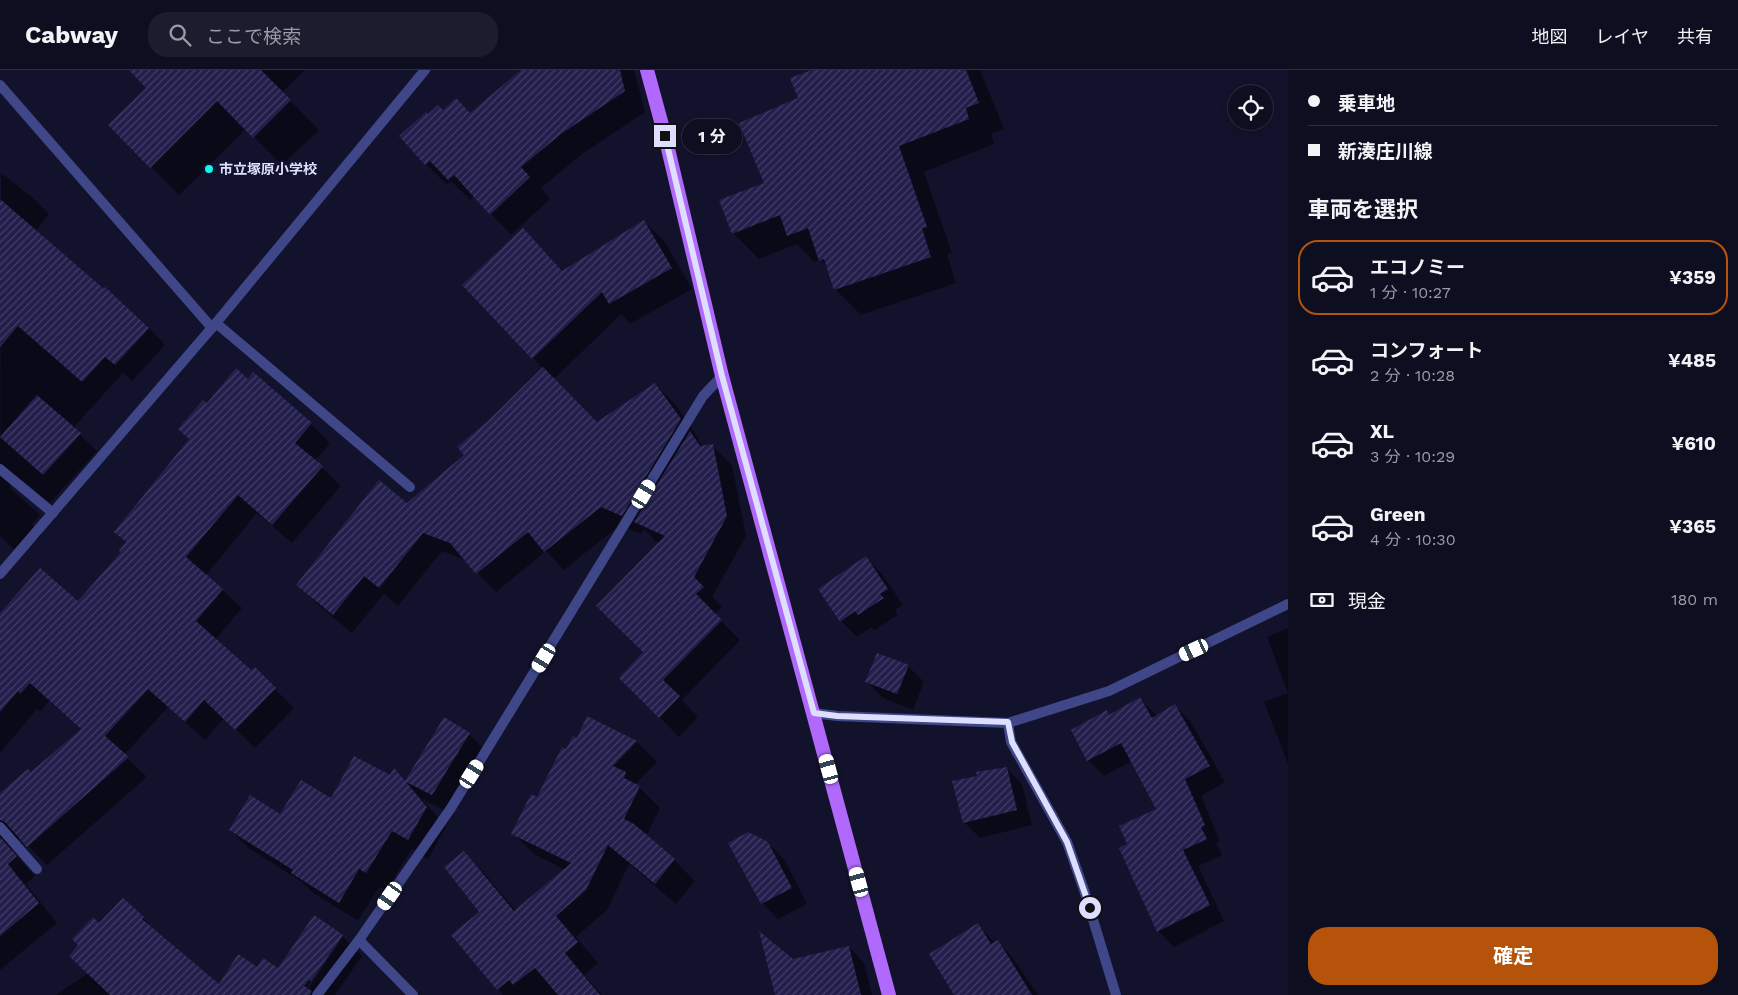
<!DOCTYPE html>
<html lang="ja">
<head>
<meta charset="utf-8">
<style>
	:root { --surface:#0e0e21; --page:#1c1c2e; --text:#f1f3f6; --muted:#9b9ca5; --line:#2e2e3f; --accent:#b45309 }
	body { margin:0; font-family:"Work Sans","Noto Sans JP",sans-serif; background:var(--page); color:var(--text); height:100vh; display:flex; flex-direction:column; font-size:19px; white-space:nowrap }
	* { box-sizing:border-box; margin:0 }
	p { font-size:16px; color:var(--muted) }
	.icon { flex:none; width:28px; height:28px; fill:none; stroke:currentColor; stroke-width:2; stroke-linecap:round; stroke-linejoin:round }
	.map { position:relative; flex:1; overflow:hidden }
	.details { display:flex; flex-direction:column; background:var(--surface); width:450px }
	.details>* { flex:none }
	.banner { display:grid; align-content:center; height:110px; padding:0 20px; background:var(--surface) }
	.fabs { position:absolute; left:1228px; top:15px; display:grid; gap:10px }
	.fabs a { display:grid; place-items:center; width:45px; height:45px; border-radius:50%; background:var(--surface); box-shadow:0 2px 8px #0003,0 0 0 1px var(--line); font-size:25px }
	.end { position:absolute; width:22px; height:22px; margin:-11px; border:6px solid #dedffe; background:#111; box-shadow:0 0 0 2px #111 }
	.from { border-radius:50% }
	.bubble { position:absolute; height:35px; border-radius:18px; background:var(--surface); box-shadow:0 2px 8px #0003,0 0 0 1px var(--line); font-size:16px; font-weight:700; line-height:35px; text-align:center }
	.car { position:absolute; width:15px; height:30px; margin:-15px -8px; border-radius:6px; box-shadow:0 0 4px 1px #0007; background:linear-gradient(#fff 24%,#345 0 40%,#fff 0 76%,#345 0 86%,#fff 0) }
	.banner b { display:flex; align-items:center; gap:18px; height:48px; font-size:19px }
	.banner b+b { border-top:1px solid var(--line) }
	.banner i { width:12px; height:12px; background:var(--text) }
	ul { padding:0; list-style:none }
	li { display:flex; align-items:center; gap:15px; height:75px; margin:0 10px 8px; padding:0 10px; border:2px solid transparent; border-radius:20px }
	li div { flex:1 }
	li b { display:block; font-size:19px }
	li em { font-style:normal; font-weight:700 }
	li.on { border-color:var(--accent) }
	li>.icon { width:45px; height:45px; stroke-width:1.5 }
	h2 { padding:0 20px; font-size:22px; line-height:60px }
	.pay { display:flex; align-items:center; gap:12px; height:55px; padding:0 20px; font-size:19px }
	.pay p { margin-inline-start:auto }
	.action { display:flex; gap:10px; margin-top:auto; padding:10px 20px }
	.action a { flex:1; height:58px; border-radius:20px; background:var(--accent); color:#fff; font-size:20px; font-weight:700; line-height:58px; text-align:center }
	header { display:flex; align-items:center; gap:30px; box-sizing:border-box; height:70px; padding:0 25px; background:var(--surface); border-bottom:1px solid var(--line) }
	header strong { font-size:24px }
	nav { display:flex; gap:28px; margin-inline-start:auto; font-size:18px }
	.search { width:350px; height:45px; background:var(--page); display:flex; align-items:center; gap:12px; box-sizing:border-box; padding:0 18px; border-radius:20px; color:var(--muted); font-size:19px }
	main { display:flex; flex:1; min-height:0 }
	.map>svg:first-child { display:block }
	.shadow { fill:#0007; fill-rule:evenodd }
	.building { fill:url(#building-hatch) }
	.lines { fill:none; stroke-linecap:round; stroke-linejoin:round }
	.service { stroke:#3f4789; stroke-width:10 }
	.minor { stroke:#3f4789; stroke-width:10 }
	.primary { stroke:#b069fa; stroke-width:14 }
	.route { stroke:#dedffe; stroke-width:6 }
	.poi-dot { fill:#11f7ee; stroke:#13122c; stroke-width:2 }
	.labels { text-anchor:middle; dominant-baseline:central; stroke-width:4; stroke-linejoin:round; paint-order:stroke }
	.poi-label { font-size:14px; font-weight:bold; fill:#dedffe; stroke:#13122c; text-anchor:start }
</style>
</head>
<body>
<header>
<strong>Cabway</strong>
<div class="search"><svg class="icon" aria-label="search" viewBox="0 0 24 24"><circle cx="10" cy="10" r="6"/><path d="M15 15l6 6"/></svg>ここで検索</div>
<nav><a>地図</a><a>レイヤ</a><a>共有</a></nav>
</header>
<main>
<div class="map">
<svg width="1288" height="925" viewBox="0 0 1288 925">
	<defs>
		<pattern id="building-hatch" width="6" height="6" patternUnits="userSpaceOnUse" patternTransform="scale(1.25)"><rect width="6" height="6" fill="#221f4c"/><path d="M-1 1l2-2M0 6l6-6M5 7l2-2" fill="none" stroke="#423f67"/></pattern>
	</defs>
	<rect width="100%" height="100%" fill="#13122c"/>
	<g class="shadow">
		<polygon points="131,0 305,0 282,22 319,60 282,95 246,59 179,125 110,55 148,18"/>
		<polygon points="522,0 634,0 645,42 582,84 541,118 550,129 511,165 474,126 470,130 451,111 447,115 426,94 428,46 443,42 471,44"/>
		<polygon points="815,0 980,0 1004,59 991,64 994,74 924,102 952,183 947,184 956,213 861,245 835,219 828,198 820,189 814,192 797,174 759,189 733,163 766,114 800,28"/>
		<polygon points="1,103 32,127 49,144 36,161 149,258 165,275 132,311 123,303 73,358 97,381 50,433 22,410 15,409 11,412 10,418 40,445 32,454 42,464 21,486 0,466"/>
		<polygon points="644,151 665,172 692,219 630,254 621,244 554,309 598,354 655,314 674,333 699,369 698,371 704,377 712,376 732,395 746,466 712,527 722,537 714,544 740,570 682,630 698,647 679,667 621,608 645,582 660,473 655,471 644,459 641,464 620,455 564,500 546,481 496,522 465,490 442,481 398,536 384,524 352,563 316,533 297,514 407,434 466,385 490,351 543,299 464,215 523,160 563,202"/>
		<polygon points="254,304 311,354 330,373 315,391 341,416 292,473 257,443 206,505 242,538 215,570 251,602 255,599 294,638 255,678 224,648 205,670 168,637 124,685 147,707 47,795 22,770 19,769 14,771 12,775 13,782 35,806 26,814 57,853 0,900 0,725 32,704 82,660 49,631 40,642 37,639 0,683 0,545 79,533 122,482 127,474 115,462 191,370 207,335 248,311"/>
		<polygon points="866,488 882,504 903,535 895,540 898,545 875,560 871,557 857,567 841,551"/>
		<polygon points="1288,558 1288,623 1267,567"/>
		<polygon points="908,596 924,612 913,640 883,628 867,612"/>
		<polygon points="1288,623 1288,694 1264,632"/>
		<polygon points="1140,629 1157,646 1175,636 1191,652 1225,712 1201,726 1220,771 1216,773 1222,785 1198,796 1224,851 1174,877 1158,861 1129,774 1158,739 1132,691 1104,706 1088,690 1106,642 1110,645"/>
		<polygon points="588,648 637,672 657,692 636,714 660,738 646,766 674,790 695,811 676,834 629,794 607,840 576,867 598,893 584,905 602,925 503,925 453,865 481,842 464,783 484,803 516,841 565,800 534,784 513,763 538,729 567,681 577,669"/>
		<polygon points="444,649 469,664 489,684 452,744 422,729 446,757 428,789 412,779 386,821 379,817 358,851 312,822 302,812 250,779 230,760 331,730 390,707 394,700 406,712"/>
		<polygon points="1006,698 1022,714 1032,755 980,768 964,752 979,706"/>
		<polygon points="768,773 784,789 807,834 778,849 762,833"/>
		<path d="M 143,848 L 162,868 L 219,915 L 258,899 L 279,900 L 342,866 L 362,886 L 335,925 L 56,925 L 88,903 L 99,855 ZM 339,868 L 342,868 L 306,922 L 304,921 Z"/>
		<polygon points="978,855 995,873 998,872 1013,888 1038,925 955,925"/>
		<polygon points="849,877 864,893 872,925 776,925 792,890"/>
	</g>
	<g class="building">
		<polygon points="129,0 261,0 291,30 253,68 217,31 150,98 108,55 146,18"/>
		<polygon points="521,0 620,0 625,21 561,64 521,97 530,107 490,145 454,105 448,110 430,91 425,95 399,66 426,42 428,44 438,35 443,40 456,28 470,43"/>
		<polygon points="812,0 966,0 979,33 966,38 969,49 899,76 927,157 922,158 931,187 834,220 824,189 819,191 808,158 787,166 780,145 732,164 719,130 764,113 739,53 798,28 790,8"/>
		<polygon points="0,129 104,219 105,217 149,258 115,295 105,287 82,312 18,256 0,277"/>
		<polygon points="644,150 672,198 609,234 602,222 532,289 462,215 523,158 562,201"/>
		<polygon points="543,297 597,352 655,313 681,349 622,446 601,437 544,482 528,462 476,504 450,473 423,463 379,518 364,506 333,545 296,515 379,410 407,433 464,385 457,377 489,350"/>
		<polygon points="236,298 248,309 253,302 312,353 295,373 323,396 272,455 238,425 186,487 223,519 196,551 251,600 255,597 276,618 235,660 204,630 185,652 148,619 105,666 129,687 27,777 5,752 0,750 0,723 28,699 31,702 81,659 30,613 20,624 18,621 0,642 0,543 40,498 78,531 121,482 119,481 126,472 114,462 189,369 178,359 203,330 207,333"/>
		<polygon points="37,325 81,363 43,405 0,367"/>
		<polygon points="690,361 700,376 713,374 727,446 694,507 704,517 696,524 722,550 663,610 680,626 659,648 619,608 643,582 596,536 665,466 634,452"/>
		<polygon points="866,486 888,519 880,524 884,528 858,545 855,541 840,552 818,519"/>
		<polygon points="877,583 909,595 897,624 865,612"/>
		<polygon points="1140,627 1152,648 1175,634 1210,696 1185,709 1205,755 1201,757 1207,769 1183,780 1210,835 1157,862 1119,778 1127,774 1119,756 1156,739 1121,673 1087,691 1071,660 1107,640 1109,645"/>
		<polygon points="587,646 637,671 613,696 626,702 624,708 640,716 624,749 634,754 675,789 655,814 608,775 586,820 556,846 578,872 565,883 600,925 558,925 535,898 513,915 509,910 497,920 451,865 479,842 444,797 464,781 514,841 571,793 511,764 531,724 537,727 562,677 566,679 573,666 577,668"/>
		<polygon points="444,647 470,663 432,725 406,712 427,737 408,770 392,761 366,803 359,799 339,833 291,803 293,800 229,760 250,725 280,744 301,710 331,728 354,686 390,705 394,698 405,711"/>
		<polygon points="1007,697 1017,740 963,753 952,711 977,706 976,702"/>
		<polygon points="748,762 768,772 792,818 761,834 728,773"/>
		<polygon points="0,767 17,786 8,794 39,833 0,866"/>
		<polygon points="123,828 144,847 142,849 219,914 238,884 257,897 263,888 278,898 314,845 343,865 311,911 309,910 304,916 312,921 310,925 110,925 69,886 78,875 72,869 93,847 99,853"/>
		<polygon points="978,853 991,874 998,870 1032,925 954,925 929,884"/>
		<polygon points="759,861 793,889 849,876 861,925 775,925"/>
	</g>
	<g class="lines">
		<g class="service">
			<polyline points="216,253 410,417"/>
			<polyline points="0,399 53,443"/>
			<polyline points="359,870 413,925"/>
		</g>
		<g class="minor">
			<polyline points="0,15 212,258"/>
			<polyline points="0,504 216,253 425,0"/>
			<polyline points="814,643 837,646 1008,653 1109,621 1288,534"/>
			<polyline points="1008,653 1011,672 1067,772 1084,820 1116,925"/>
			<polyline points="0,757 37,799"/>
			<polyline points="317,925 359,870 451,738 703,326 722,306"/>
		</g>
		<polyline class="primary" points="647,0 665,66 722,306 889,925"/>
	</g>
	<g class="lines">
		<polyline class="route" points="665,66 722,306 814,643 837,646 1008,652 1012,672 1067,772 1090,838"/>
	</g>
	<circle class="poi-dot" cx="209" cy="99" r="5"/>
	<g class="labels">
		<g class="poi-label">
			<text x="219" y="99">市立塚原小学校</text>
		</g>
	</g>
</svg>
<div class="fabs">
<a><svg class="icon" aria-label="locate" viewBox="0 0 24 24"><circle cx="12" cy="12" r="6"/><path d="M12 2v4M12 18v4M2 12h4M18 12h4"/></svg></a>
</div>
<i class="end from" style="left:1090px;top:838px"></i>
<i class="end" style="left:665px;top:66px"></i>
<div class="bubble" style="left:682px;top:49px;width:60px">1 分</div>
<i class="car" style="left:644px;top:424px;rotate:31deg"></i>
<i class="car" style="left:1194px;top:580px;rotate:245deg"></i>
<i class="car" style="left:544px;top:588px;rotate:211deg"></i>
<i class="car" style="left:829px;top:699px;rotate:345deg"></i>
<i class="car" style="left:472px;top:704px;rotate:32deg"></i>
<i class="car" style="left:859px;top:812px;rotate:345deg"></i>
<i class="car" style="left:390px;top:826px;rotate:215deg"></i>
</div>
<section class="details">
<div class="banner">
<b><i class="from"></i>乗車地</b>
<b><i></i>新湊庄川線</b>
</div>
<h2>車両を選択</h2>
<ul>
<li class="on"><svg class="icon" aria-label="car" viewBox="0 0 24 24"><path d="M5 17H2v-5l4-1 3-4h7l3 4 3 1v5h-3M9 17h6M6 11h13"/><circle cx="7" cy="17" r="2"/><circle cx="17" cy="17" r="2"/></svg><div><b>エコノミー</b><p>1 分 · 10:27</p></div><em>¥359</em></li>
<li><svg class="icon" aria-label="car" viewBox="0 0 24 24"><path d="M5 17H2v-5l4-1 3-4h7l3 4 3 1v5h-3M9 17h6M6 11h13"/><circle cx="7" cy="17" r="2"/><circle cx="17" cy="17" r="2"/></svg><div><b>コンフォート</b><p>2 分 · 10:28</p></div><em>¥485</em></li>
<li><svg class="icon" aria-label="car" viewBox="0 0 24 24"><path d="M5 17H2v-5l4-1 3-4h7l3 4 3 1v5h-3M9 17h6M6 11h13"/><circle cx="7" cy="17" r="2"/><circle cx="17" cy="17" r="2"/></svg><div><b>XL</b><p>3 分 · 10:29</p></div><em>¥610</em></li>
<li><svg class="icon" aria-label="car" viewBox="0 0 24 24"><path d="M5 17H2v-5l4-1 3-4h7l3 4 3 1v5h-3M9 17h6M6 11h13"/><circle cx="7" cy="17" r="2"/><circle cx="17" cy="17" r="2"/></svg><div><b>Green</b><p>4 分 · 10:30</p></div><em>¥365</em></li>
</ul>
<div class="pay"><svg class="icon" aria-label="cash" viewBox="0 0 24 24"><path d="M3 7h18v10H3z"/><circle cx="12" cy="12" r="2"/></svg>現金<p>180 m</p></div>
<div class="action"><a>確定</a></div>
</section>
</main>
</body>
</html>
